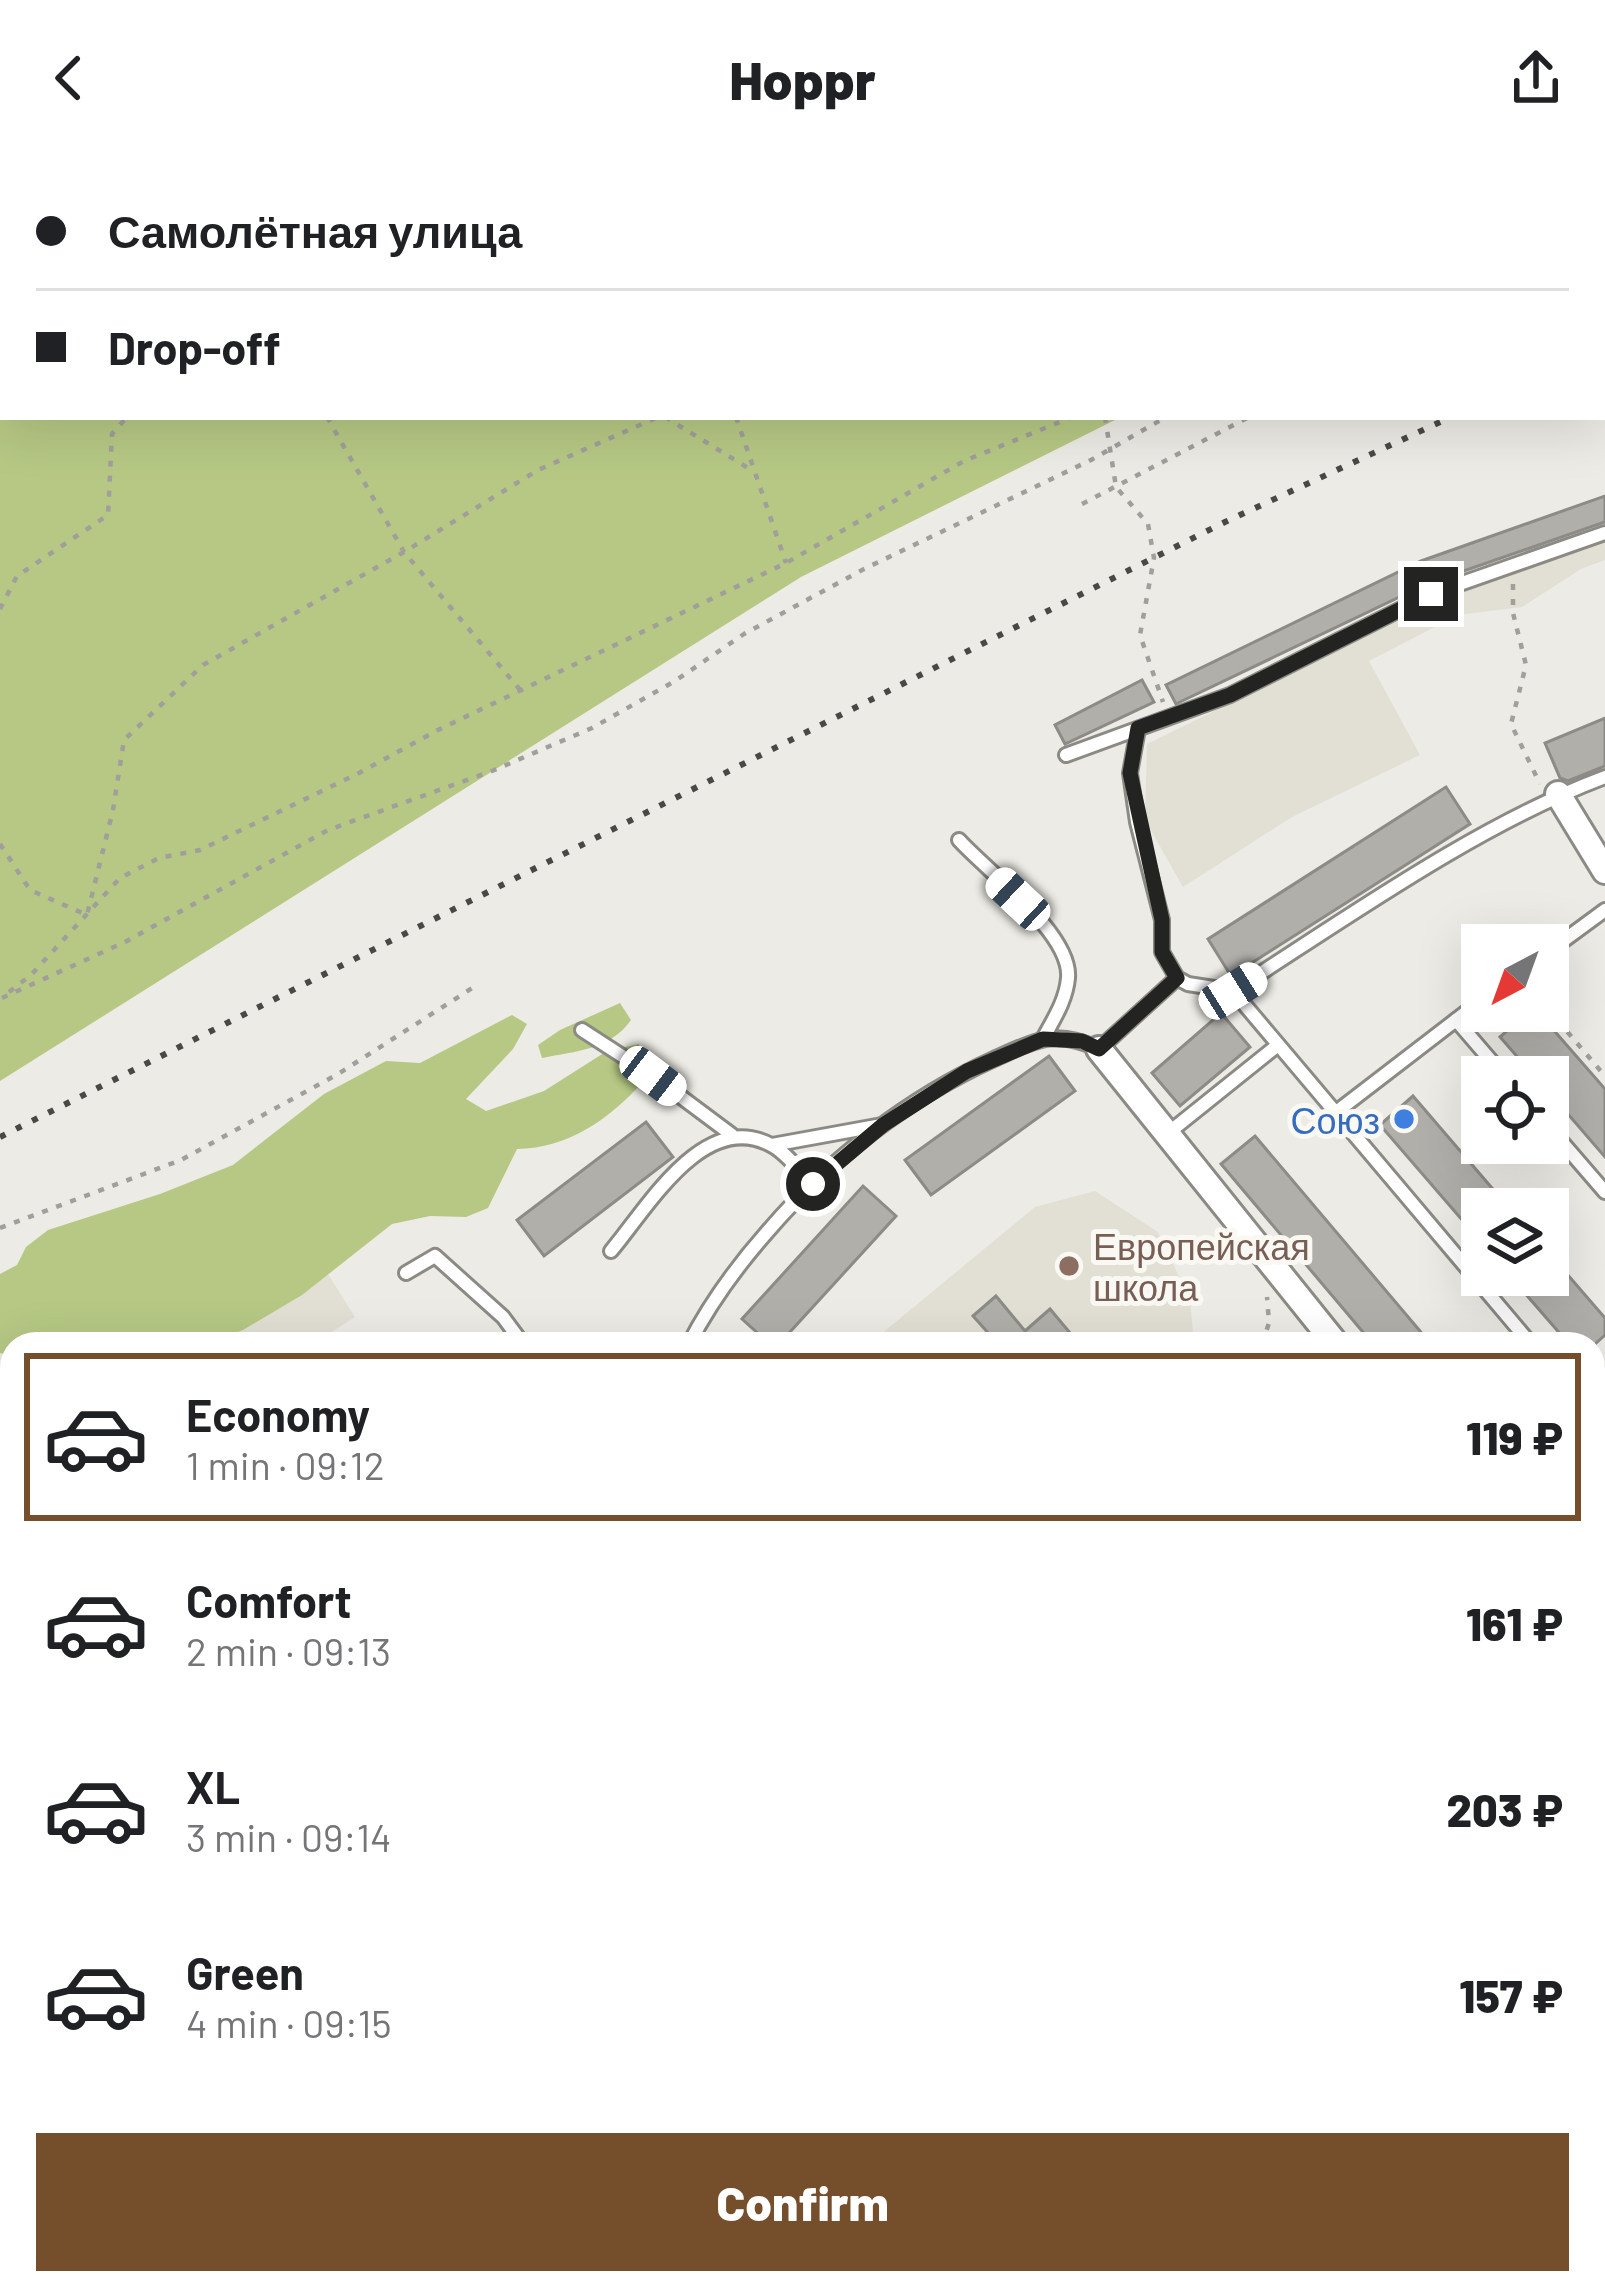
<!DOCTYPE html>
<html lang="en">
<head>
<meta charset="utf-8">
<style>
	:root { --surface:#fff; --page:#f2f2f2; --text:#202124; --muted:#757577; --line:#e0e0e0; --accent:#754e2b }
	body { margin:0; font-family:Barlow,sans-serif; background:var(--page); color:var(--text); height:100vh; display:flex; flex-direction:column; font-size:45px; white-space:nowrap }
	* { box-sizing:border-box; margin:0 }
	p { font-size:39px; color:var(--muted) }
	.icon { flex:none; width:66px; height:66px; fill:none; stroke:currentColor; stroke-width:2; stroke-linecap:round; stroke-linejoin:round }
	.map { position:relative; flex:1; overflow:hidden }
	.details { position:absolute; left:0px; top:1176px; width:1605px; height:963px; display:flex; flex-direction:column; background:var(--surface); border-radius:36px 36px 0 0; box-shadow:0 12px 48px #0002 }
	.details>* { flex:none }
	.banner { position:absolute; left:0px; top:0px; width:1605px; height:264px; box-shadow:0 12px 48px #0002; display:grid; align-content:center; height:264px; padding:0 36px; background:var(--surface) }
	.needle { width:78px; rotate:221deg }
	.tools { position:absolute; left:1461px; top:768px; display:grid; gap:24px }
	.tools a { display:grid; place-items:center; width:108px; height:108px; border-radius:0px; background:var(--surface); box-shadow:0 12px 48px #0002; font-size:60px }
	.end { position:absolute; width:54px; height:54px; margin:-27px; border:15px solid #232321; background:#fff; box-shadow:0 0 0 6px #fff }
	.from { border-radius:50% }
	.car { position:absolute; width:36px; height:72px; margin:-36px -18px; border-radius:15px; box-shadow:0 0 9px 3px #0007; background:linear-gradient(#fff 24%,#345 0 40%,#fff 0 76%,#345 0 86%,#fff 0) }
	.banner b { display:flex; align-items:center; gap:42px; height:114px; font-size:45px }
	.banner b+b { border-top:3px solid var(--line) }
	.banner i { width:30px; height:30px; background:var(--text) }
	ul { padding:21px 0 0; list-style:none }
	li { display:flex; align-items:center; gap:36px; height:168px; margin:0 24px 18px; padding:0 12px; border:6px solid transparent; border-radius:0px }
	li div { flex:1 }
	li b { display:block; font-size:45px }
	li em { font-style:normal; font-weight:800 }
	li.current { border-color:var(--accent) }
	li>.icon { width:108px; height:108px; stroke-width:1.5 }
	.cta { display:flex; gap:24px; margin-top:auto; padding:24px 36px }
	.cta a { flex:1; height:138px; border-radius:0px; background:var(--accent); color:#fff; font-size:48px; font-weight:800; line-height:138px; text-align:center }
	header { display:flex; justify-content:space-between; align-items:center; height:156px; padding:0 36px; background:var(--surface); font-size:54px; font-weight:800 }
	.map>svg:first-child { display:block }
	.built { fill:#e2e0d4 }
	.green { fill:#b6c884 }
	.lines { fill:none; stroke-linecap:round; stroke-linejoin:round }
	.river { stroke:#5e99dc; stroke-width:39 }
	.building { fill:#b0afaa; stroke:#8c8b86; stroke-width:3 }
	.lane-casing { stroke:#8b8a85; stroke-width:18 }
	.street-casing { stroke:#8b8a85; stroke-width:30 }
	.path { stroke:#a09f9b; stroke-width:4.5; stroke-dasharray:6 9; stroke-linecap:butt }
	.lane { stroke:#fff; stroke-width:12 }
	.street { stroke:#fff; stroke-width:24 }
	.rail { stroke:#494846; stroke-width:6; stroke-dasharray:6 12; stroke-linecap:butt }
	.route { stroke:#232321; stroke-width:15 }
	.shop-dot { fill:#3f7fe0; stroke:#f9f8f3; stroke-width:4.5 }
	.education-dot { fill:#8d6e63; stroke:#f9f8f3; stroke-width:4.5 }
	.labels { text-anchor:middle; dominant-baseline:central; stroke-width:10; stroke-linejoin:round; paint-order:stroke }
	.shop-label { font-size:36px; fill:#366cbe; stroke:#f9f8f3; text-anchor:end }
	.education-label { font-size:36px; fill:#785e54; stroke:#f9f8f3; text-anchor:start }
</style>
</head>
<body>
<header><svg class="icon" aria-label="back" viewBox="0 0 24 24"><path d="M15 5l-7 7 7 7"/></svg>Hoppr<svg class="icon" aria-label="share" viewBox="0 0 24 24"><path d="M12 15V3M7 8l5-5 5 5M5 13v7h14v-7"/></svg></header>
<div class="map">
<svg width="1605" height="2137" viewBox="0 0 1605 2137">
	<rect width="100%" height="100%" fill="#ecebe5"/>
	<g class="built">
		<polygon points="1605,386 1605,404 1581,413 1522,451 1458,459 1369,505 1420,599 1292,661 1183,731 1145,664 1147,588 1449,440"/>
		<polygon points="1095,1035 1158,1076 1190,1144 1194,1188 869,1188 1035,1051"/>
		<polygon points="316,1099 355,1161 313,1188 176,1188"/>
		<polygon points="382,2127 579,2127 586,2137 368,2137"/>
	</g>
	<g class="green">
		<polygon points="0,0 1605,0 1605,82 1602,83 1602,3 3,3 3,261 1121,261 801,421 0,925"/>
		<path d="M 620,847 L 631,864 C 610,894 576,895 542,902 L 538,889 L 560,874 Z"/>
		<path d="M 512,859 L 527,868 L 513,893 L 466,943 L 486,955 L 544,935 L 607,895 L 639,888 L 642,927 C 608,964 568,992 517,993 L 488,1052 L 466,1061 L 430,1060 L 392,1068 L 302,1139 L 243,1174 L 207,1188 L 12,1188 L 12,1200 L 0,1197 L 0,1118 L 17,1109 L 26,1091 L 48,1074 L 160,1038 L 233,1009 L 324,938 L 386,905 L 420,907 Z"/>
	</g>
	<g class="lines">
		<g class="river">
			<polyline points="417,3 419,0"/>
			<polyline points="0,215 3,215"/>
		</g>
	</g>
	<g class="building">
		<polygon points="1605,340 1605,366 1429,427 1182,545 1176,548 1166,529 1421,405"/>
		<polygon points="1142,524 1154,546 1065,588 1055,569"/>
		<polygon points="1605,562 1605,610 1568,625 1560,622 1545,587"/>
		<polygon points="1446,631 1470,668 1231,820 1208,783"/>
		<polygon points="1530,855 1537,855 1605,933 1605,1001 1548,935 1548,921 1535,921 1500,881"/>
		<polygon points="1221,857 1250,891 1180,950 1152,917"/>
		<polygon points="1049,900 1075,935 931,1039 905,1004"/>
		<polygon points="1413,940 1510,1053 1482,1053 1482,1087 1380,969"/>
		<polygon points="646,966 673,1001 544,1100 517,1064"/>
		<polygon points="1255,980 1431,1188 1373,1188 1221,1008"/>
		<polygon points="863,1030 896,1060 779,1188 770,1188 742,1163"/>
		<polygon points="1548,1096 1605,1162 1605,1179 1595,1188 1569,1188 1509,1119 1548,1119"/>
		<polygon points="996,1140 1025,1175 1050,1153 1071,1178 1059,1188 998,1188 973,1160"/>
	</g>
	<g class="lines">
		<defs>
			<g id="lane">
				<polyline points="1138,573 1130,617 1137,666 1162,764 1162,796 1177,822"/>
				<polyline points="1066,599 1230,539 1431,438 1605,377"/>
				<path d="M 959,684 C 988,716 1072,778 1068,822 C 1066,845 1053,864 1043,883"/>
				<polyline points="1548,796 1605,754"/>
				<polyline points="1233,835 1531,1188"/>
				<polyline points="1456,864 1505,921"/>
				<polyline points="582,874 653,920 732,979"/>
				<polyline points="1335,957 1482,844"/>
				<polyline points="1548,970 1605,1036"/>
				<polyline points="1167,978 1278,889"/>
				<polyline points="772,989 882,969"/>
				<path d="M 611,1095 C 648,1051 704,953 771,989 C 786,996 800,1016 813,1028"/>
				<polyline points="406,1117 435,1100 503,1161 523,1188"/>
				<path d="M 689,1188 C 710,1147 738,1109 768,1075 C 830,1003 908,942 994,903 C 1010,896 1029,886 1046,883 C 1065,880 1082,885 1099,893 L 1177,822 L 1188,828 L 1233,835 C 1347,762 1479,668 1605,621"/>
				<polyline points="0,1283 12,1278"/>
				<polyline points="0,1467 10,1482"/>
				<polyline points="1593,1543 1605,1532"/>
				<polyline points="0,1796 12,1788"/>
				<polyline points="0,2017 12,2034"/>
				<polyline points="1593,2030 1605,2020"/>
				<polyline points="1593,2125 1605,2114"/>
				<polyline points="79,2127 86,2137"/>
				<polyline points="699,2127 706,2137"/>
				<polyline points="175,2137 190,2127"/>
				<polyline points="1461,2137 1474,2127"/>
				<polyline points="1579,2137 1590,2127"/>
			</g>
			<g id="street">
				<polyline points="1558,638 1605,715"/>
				<polyline points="1099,893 1336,1188"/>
				<polyline points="1593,1504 1605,1518"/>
				<polyline points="1593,2078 1605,2093"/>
				<polyline points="970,2127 977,2137"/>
			</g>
		</defs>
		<use href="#lane" class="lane-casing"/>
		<use href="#street" class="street-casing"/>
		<g class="path">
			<polyline points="1057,0 1059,3"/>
			<polyline points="612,3 617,0"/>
			<polyline points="766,3 768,0"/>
			<polyline points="1100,3 1103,0"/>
			<polyline points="1602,7 1605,6"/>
			<polyline points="1602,67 1605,66"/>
			<polyline points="1602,129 1605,128"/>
			<polyline points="327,261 404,396 521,535"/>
			<polyline points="665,261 753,315"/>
			<polyline points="736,261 786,407"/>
			<polyline points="1105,261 1116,331 1148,368 1154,402 1140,479 1163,546"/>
			<polyline points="1082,348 1249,261"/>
			<polyline points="1513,428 1513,457 1526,509 1511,568 1540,628"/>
			<polyline points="0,453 17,420 108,359 112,278 127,261"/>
			<polyline points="0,688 30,734 87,759 113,654 124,584 203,509 404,396 538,314 658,261"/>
			<polyline points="9,836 31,819 120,722 159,702 200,694 359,617 438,574 786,407 964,305 1072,261"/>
			<polyline points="2,842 125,786 328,674 492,615 592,572 675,525 744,478 864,413 1091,304 1166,261"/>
			<polyline points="1548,853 1605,920"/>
			<polyline points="0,1072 181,1004 338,918 477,829"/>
			<polyline points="1262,1188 1269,1167 1267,1141"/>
			<polyline points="1593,1220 1605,1210"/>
			<polyline points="928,2127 935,2137"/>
			<polyline points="1297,2127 1302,2137"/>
			<polyline points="1430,2137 1439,2131 1444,2137"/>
		</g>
		<use href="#lane" class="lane"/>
		<use href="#street" class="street"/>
		<g class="rail">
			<polyline points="1602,201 1605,200"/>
			<polyline points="0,981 1225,366 1451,261"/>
		</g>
	</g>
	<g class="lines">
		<polyline class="route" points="813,1028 883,969 967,915 1043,883 1082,885 1099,893 1177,822 1162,796 1162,764 1130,617 1138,572 1230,539 1431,438"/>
	</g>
	<circle class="shop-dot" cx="1404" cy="963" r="12"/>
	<circle class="education-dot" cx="1069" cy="1110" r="12"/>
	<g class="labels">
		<g class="shop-label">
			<text x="1380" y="963">Союз</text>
		</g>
		<g class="education-label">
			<text x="1093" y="1089">Европейская<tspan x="1093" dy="41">школа</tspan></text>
		</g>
	</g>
</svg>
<div class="tools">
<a><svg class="needle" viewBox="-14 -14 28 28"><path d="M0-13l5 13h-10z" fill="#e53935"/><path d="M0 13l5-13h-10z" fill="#757577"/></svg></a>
<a><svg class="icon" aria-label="locate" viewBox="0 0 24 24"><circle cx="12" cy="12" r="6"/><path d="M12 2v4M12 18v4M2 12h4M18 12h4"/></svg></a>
<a><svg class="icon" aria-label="layers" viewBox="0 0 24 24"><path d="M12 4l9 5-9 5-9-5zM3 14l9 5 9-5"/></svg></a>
</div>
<i class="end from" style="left:813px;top:1028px"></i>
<i class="end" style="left:1431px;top:438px"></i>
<i class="car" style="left:1018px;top:743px;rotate:313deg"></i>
<i class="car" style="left:1233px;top:835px;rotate:58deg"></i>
<i class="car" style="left:653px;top:920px;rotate:127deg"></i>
<div class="banner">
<b><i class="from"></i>Самолётная улица</b>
<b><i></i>Drop-off</b>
</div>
<section class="details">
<ul>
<li class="current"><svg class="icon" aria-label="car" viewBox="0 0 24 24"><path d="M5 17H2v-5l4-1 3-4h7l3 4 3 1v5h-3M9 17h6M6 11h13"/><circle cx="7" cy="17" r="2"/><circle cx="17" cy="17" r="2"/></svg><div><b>Economy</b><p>1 min · 09:12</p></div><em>119 ₽</em></li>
<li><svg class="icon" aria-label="car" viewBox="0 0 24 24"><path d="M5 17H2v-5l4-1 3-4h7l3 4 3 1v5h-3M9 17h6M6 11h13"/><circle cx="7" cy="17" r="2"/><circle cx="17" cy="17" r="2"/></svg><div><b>Comfort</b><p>2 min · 09:13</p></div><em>161 ₽</em></li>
<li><svg class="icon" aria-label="car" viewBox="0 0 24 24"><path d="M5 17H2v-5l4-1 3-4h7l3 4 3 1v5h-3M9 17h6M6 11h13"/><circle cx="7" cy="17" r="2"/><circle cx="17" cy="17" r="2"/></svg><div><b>XL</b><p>3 min · 09:14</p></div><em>203 ₽</em></li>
<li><svg class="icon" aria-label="car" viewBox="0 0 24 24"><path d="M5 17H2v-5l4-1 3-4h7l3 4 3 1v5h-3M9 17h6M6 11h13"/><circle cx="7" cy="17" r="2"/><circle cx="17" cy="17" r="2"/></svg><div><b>Green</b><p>4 min · 09:15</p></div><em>157 ₽</em></li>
</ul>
<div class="cta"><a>Confirm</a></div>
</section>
</div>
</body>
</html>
